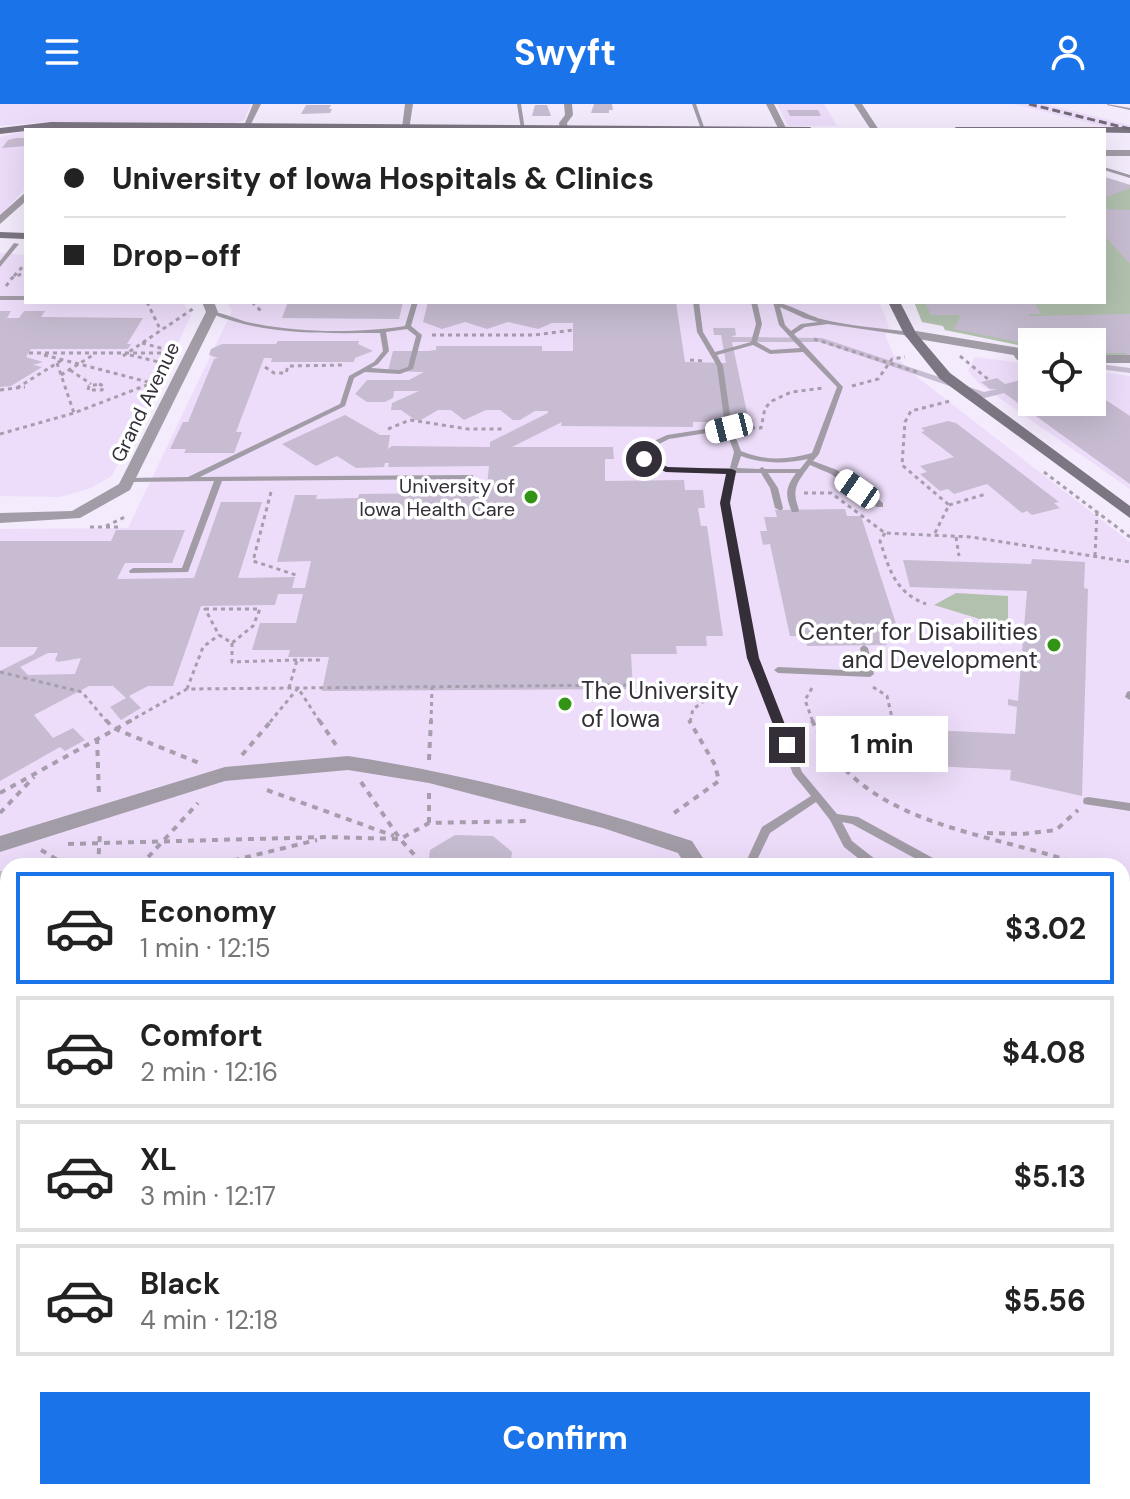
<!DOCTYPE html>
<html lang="en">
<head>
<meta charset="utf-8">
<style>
	:root { --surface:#fff; --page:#f2f2f2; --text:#222; --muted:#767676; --line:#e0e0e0; --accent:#1a73e8 }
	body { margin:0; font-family:"DM Sans",sans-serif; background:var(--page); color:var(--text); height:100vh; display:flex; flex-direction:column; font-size:30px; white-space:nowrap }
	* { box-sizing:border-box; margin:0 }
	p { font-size:26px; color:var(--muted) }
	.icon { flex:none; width:44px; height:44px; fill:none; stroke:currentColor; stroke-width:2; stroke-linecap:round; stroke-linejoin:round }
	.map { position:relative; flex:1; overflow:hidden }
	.drawer { position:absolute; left:0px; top:754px; width:1130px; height:642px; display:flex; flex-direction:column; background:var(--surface); border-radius:24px 24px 0 0; box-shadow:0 8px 32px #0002 }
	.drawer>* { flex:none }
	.top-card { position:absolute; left:24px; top:24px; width:1082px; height:176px; border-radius:0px; box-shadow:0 8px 32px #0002; display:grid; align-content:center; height:176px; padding:0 40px; background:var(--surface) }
	.controls { position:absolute; left:1018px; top:224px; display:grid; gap:16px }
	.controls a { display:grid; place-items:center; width:88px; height:88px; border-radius:0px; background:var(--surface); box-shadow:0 8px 32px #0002; font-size:40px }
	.end { position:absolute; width:36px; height:36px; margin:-18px; border:10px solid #332e37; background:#fff; box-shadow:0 0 0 4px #fff }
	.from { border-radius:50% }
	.bubble { position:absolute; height:56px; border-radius:0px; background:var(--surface); box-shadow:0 8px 32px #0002; font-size:26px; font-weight:700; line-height:56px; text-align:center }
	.car { position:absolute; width:24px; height:48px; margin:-24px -12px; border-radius:10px; box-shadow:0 0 6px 2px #0007; background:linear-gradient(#fff 24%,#345 0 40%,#fff 0 76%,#345 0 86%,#fff 0) }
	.top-card b { display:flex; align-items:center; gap:28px; height:76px; font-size:30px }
	.top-card b+b { border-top:2px solid var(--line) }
	.top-card i { width:20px; height:20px; background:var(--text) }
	ul { padding:14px 0 0; list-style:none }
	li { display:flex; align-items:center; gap:24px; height:112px; margin:0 16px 12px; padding:0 24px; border:4px solid var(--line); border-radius:0px }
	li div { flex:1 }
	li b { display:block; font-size:30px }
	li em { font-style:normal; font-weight:700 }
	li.selected { border-color:var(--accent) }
	li>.icon { width:72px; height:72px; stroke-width:1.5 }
	.action { display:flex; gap:16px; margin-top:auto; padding:16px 40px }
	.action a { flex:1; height:92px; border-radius:0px; background:var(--accent); color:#fff; font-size:32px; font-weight:700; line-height:92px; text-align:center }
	header { display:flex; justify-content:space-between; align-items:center; height:104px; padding:0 40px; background:var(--accent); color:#fff; font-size:36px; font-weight:700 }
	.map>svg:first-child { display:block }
	.built { fill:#edddfa }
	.green { fill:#b1c1ae }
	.building { fill:#c7bcd1; fill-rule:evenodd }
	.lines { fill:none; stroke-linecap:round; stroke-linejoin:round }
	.path-far2 { stroke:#a69ead; stroke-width:3; stroke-dasharray:4 4; stroke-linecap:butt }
	.path-far1 { stroke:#a69ead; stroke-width:4; stroke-dasharray:6 6; stroke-linecap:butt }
	.path { stroke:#a69ead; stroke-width:6; stroke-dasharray:8 8; stroke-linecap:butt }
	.lane { fill:#a19ca6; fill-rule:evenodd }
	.street { fill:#a19ca6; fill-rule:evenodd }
	.secondary { fill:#7c7582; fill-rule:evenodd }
	.rail { stroke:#716b77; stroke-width:3; stroke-dasharray:8 4; stroke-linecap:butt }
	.route { fill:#332e37 }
	.poi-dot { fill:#329414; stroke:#fff; stroke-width:3 }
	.labels { text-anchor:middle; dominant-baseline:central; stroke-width:7; stroke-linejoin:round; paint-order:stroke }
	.far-street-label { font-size:20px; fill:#332e37; stroke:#fff }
	.far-poi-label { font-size:20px; fill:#332e37; stroke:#fff; text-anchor:end }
	.poi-label { font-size:24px; fill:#332e37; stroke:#fff; text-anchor:end }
</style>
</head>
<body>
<header><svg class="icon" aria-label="menu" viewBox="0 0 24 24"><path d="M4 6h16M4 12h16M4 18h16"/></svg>Swyft<svg class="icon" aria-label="person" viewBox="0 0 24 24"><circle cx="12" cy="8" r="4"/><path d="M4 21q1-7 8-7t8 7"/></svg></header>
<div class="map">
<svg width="1130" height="1395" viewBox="0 0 1130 1395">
	<rect width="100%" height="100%" fill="#f4ebfd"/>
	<g class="built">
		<polygon points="0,0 251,0 244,16 236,19 46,18 0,22"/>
		<polygon points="777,0 824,0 837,22 788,22"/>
		<polygon points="1013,0 1045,0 1130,21 1130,29"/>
		<polygon points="26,27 26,84 0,111 0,33"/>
		<polygon points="0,149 26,151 26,198 183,198 191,212 112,372 91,384 60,393 0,392"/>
		<polygon points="227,198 879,198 889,222 885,230 893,250 917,273 1130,438 1130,928 1122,923 1122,762 8,762 8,1179 0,1181 0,425 128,424 232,207"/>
		<polygon points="975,253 1032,260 1032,298 1092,298 1092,267 1130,272 1130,385 979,280 968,267"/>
		<polygon points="1122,999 1130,1005 1130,1395 0,1395 0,1319 8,1317 8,1388 1122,1388"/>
	</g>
	<g class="green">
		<polygon points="1104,73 1130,81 1130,252 1092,251 1092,238 1032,238 1032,244 945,226 943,222 922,218 914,198 1104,198"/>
		<polygon points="956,489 1008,492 1008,529 983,516 934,501"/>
	</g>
	<g class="building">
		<polygon points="594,0 612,0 613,6 609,6 609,9 591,9"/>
		<polygon points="306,1 331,1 329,5 332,5 330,9 301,10"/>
		<polygon points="535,1 547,1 551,12 532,12"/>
		<polygon points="787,6 818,6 821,12 790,12"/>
		<polygon points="16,34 26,34 26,42 2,44 8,36"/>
		<polygon points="1104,73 1130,81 1130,84 1104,94"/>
		<polygon points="1104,105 1130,106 1130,160 1104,131"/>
		<polygon points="288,198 403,198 399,215 282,214"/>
		<path d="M 428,198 L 676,198 L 685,258 L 726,259 L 721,231 L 714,231 L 713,224 L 735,224 L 736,231 L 731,233 L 822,234 L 984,288 L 997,285 L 990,285 L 981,278 L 997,274 L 1005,280 L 1032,273 L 1032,298 L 1092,298 L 1092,287 L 1130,312 L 1130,380 L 1004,289 L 985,294 L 820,238 L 732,238 L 749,318 L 693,318 L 693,323 L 561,322 L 562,318 L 512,343 L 613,343 L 614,355 L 605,355 L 605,377 L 684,376 L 685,386 L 703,386 L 705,404 L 698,404 L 701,422 L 707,422 L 723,532 L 706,532 L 707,542 L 676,542 L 677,550 L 631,550 L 633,585 L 322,587 L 329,553 L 288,553 L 290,546 L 252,546 L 260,519 L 296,519 L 303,490 L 278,490 L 275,501 L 201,502 L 173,582 L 148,582 L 129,592 L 141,604 L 121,616 L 110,603 L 126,594 L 113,582 L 89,582 L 34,611 L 53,634 L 73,624 L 85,636 L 65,647 L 60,643 L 0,677 L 0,567 L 34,550 L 38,543 L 0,543 L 0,437 L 111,437 L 116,426 L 185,426 L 172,459 L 125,459 L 117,475 L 194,474 L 221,398 L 262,398 L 238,474 L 295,473 L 292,484 L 305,484 L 311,457 L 277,458 L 295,391 L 317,391 L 316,395 L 358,394 L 359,390 L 444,389 L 445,381 L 487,381 L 489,362 L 388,363 L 389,359 L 385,359 L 384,363 L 356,364 L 337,352 L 316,362 L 282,340 L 345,311 L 380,331 L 390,331 L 388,345 L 392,342 L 490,343 L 490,338 L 548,309 L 548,307 L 535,307 L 520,316 L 513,316 L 500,306 L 486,306 L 464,316 L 451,306 L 438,306 L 421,316 L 415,316 L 401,306 L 391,306 L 392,299 L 419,287 L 394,287 L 393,294 L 385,298 L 367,298 L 355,290 L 367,276 L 409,276 L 424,268 L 388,267 L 393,247 L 428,247 L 436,246 L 436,242 L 542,242 L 542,247 L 573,247 L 573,219 L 552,219 L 538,225 L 508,218 L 487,225 L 465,218 L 442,225 L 423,218 ZM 48,549 L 58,549 L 55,556 L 58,558 L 81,554 L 75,570 L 28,571 L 20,563 Z"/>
		<polygon points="925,198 1034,198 1041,210 1029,210 1030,212 1130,210 1130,255 1125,249 1092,249 1092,238 1032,238 1032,241 954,225 961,211 931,211"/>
		<polygon points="0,207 11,207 7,214 19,214 24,207 45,207 41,213 143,214 127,240 131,240 128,245 31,245 26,253 43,258 33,261 42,263 11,282 0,283"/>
		<polygon points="278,237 359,237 358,240 373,247 355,254 354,258 271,258 272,254 264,254 236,328 242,328 234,349 184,349 186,345 170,345 183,318 188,318 214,255 218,254 209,251 211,245 222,240 276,240"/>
		<polygon points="1092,259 1130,264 1130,269 1092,264"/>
		<polygon points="948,317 956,319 1059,398 1054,399 1060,404 1032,411 1027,407 1022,409 987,380 954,390 948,385 940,387 920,370 927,368 920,362 954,353 921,328 925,327 921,324"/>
		<polygon points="845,405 847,412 861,412 900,532 884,532 887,541 807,542 805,532 790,532 770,440 763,441 760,427 767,427 764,413 777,413 775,406"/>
		<polygon points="1032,455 1085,458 1084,484 1088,485 1082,692 1010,676 1011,666 875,659 869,623 1015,630 1017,603 1008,601 1008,595 1018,597 1027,487 910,483 903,456 1031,460"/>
		<polygon points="455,731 493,732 512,748 510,762 428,762 430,746"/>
		<polygon points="0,767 8,768 8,848 5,848 0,857"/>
		<rect x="0" y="931" width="8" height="96"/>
		<polygon points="1122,1115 1130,1119 1130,1254 1122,1249"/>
		<polygon points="1122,1267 1130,1277 1130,1395 634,1395 632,1388 1122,1388"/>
	</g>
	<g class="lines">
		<g class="path-far2">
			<polyline points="14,172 26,159"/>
			<polyline points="6,182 12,174 26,168"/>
			<polyline points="147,198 161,227"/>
			<polyline points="252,198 262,208"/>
			<polyline points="432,231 535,231 573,226"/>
			<polyline points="814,235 920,269"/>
			<polyline points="142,239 175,248"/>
			<polyline points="29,249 173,249"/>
			<polyline points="44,251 152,279"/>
			<polyline points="130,251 163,259"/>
			<polyline points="123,252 194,204"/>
			<polyline points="960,252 989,276"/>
			<polyline points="690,256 703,257"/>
			<polyline points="57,259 74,309"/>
			<polyline points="265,263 274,269 286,269 288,262 345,261"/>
			<polyline points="70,266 91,280"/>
			<polyline points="61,271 93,251"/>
			<polygon points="99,280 104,282 102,286 88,286 89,282"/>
			<polyline points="852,282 878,275 892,255 905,253"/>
			<polyline points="17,284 62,256"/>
			<polyline points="0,286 25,283"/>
			<polyline points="743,324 761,324 765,304 772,297 791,288 823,284"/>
			<polyline points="388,325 410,316 468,325 502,325"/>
			<polyline points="0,330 74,309 152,279 161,260 167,255"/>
			<polyline points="1044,368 1130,433"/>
			<polyline points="271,388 253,457 299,472"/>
			<polyline points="804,389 831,389 885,429 971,433 1130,458"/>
			<polyline points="949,401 986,390"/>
			<polyline points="106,422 125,413"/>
			<polyline points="90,423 120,423"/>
			<path d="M 885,429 L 880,437 C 890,467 895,488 926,500"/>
			<polyline points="935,429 949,401 902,361 905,318 911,307 950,297"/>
			<polyline points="956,433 959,452"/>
			<polyline points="1095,452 1097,408"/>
			<polygon points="205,505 260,505 253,522 232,539 219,531"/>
			<polyline points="232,539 232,558 297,556"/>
			<polyline points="0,568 82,588 107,618"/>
			<polyline points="873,583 887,592 893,618"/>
			<polyline points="289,584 297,556 320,556"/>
			<polyline points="812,584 805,596 813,618"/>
			<polyline points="187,585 203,543 219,531"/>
			<polyline points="128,618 187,585 729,580"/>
			<polyline points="270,618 298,584 320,618"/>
			<polyline points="431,618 432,583"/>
			<polyline points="690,618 693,605 727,581"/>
		</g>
		<g class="path-far1">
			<polyline points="106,616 113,624 199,659"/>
			<polyline points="319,616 336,641"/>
			<path d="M 812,616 C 859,724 986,726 1084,762"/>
			<polyline points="892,616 894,624"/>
			<polyline points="97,634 99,692"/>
			<polyline points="242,651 272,616"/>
			<polyline points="429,656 431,616"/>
			<polyline points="361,678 400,735 420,757"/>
			<polyline points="267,686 394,732"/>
			<polyline points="0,689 132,616"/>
			<polyline points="429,689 429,719"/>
			<polyline points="0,709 34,673"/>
			<polyline points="674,709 719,677 715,661 689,616"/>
			<polyline points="987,729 1023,730 1056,726 1078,706"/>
			<polyline points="68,740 326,733 400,735 429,719 527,717"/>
			<polyline points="41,746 68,762"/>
			<polyline points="98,762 100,728"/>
			<polyline points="140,762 198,699"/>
			<polyline points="210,762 317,736"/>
			<polyline points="1122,777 1130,781"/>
			<polyline points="1122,915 1130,923"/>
			<polyline points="1122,936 1130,942"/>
		</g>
		<g class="path">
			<polyline points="0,1192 8,1189"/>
			<polyline points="304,1395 305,1388"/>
		</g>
		<g class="lane">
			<polygon points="517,0 521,0 525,26 521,25"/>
			<polygon points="692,0 696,0 705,26 701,25"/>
			<polygon points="1107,0 1130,4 1130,6 1107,1"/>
			<polygon points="24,45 26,45 26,48 24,47"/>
			<polygon points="1104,63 1130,71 1130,74 1104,66"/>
			<polygon points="14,139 19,140 0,163 0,157"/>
			<rect x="0" y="192" width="26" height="4"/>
			<path d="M 412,198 L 418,198 L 411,222 L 422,231 L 413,265 L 400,270 L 365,268 L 354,274 L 345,302 L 200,373 L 470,371 L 473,371 L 473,375 L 222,377 L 188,468 L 130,469 L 129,467 L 133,464 L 182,464 L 214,377 L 130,378 L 127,378 L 127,374 L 188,373 L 340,300 L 349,272 L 374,258 L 383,247 L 380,229 C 321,229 266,232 210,209 L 210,207 C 225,209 241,218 257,220 C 303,229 359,229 405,222 ZM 407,225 L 416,232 L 408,263 L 399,266 L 371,264 L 378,260 L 389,247 L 386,228 Z"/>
			<path d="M 693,198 L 699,198 L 703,228 L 715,248 L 751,238 L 756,220 L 751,198 L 757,198 L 762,220 L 757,238 L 771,246 L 800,244 L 779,221 L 773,198 C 785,198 807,211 821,215 C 850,222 880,224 910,228 L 913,230 L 910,232 L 828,220 L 805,223 L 794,230 L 843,283 L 819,350 L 813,357 L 837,366 L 883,399 L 883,403 L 877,403 L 831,370 L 810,361 C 797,379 791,384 799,406 L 798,408 L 792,408 C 785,391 785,384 796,369 L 768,369 L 778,384 L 783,404 L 782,406 L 779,406 L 775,404 L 770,384 L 761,369 L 736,369 L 729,399 L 757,554 L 802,668 L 837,710 L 858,713 L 942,759 L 943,762 L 929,762 L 852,720 L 842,718 L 852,737 L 880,759 L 881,762 L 868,762 L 844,743 L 830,716 L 816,698 L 770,729 L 754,762 L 744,762 L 762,723 L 811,692 L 793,670 L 749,554 L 721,399 L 729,369 L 666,368 L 640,355 L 643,342 L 667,331 L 725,322 L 717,262 L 697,228 ZM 780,203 L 804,214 L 818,218 L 801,220 L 791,227 L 785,221 ZM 753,241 L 770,250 L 803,248 L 837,283 L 812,349 C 787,356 765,357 741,347 L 732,324 L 723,262 L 717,251 ZM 726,326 L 734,348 L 730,364 L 667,364 L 648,354 L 649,345 L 669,335 ZM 741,352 C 763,360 784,360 808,355 L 800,365 L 765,365 L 762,363 L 759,365 L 737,364 Z"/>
			<path d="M 1013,246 L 1017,246 L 1021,253 L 1029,258 L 1029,260 C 1020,261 1015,255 1012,247 Z"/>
			<polygon points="864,541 868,544 874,570 870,573 778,569 774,566 778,563 865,567 860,544"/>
			<polygon points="1130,587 1130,596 1125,593 1127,588"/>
			<polygon points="1088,693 1130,699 1130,707 1084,700 1083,697 1084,694"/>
			<polygon points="337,1388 353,1388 351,1395 335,1395"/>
		</g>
		<g class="street">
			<polygon points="253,0 261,0 249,24 243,24"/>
			<polygon points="405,0 413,0 409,26 402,24"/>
			<polygon points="564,0 572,0 573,11 567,19 568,26 560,26 559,19 565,11"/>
			<polygon points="766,0 774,0 787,26 779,26"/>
			<polygon points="854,0 862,0 879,26 871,26"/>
			<rect x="1104" y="46" width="26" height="6"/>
			<polygon points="26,88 26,97 0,120 0,111"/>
			<polygon points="202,198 214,198 218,208 130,386 80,414 0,419 0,409 72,407 119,380 206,208"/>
			<polygon points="910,226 1032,246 1032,254 906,233 904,230"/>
			<rect x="1092" y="251" width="38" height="8"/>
			<path d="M 348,652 C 465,670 580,700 692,737 L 708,762 L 686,762 L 678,749 L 603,724 L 429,679 L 348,666 L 225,677 L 0,748 L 0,732 L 225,663 Z"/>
		</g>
		<g class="secondary">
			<polygon points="51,18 810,23 814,26 51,24 0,30 0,24"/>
			<polygon points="956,23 1130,23 1130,29 952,26"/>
			<polygon points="0,128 26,129 26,135 0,134"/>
			<polygon points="888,198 900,198 916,229 950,269 1130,402 1130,414 940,275 904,230"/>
			<polygon points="1122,957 1130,960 1130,985 1122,981"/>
			<polygon points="8,1230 8,1260 0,1262 0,1232"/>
		</g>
		<polyline class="rail" points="1029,0 1130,25"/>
	</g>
	<polygon class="route" points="641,353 668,363 732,365 736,367 730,399 759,554 793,641 791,644 783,644 781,641 747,554 720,399 726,370 666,368 641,357"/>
	<g class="poi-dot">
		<circle cx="531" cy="393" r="8"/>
		<circle cx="1054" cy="541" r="8"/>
		<circle cx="565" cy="600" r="8"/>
	</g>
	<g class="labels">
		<g class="far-street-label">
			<text transform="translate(145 298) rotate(-64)">Grand Avenue</text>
		</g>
		<g class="far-poi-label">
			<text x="515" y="382">University of<tspan x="515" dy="23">Iowa Health Care</tspan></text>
		</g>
		<g class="poi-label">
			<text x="1038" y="527">Center for Disabilities<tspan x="1038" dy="28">and Development</tspan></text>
			<text x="581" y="586" text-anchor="start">The University<tspan x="581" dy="28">of Iowa</tspan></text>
		</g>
	</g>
</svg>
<div class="controls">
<a><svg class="icon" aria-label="locate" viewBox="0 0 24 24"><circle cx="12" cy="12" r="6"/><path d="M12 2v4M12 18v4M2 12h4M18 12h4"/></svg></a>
</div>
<i class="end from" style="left:644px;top:355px"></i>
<i class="end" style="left:787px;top:641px"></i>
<div class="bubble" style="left:816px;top:612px;width:132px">1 min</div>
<i class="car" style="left:729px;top:324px;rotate:256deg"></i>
<i class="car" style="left:857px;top:385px;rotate:305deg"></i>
<div class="top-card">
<b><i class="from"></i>University of Iowa Hospitals &amp; Clinics</b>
<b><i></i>Drop-off</b>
</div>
<section class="drawer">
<ul>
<li class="selected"><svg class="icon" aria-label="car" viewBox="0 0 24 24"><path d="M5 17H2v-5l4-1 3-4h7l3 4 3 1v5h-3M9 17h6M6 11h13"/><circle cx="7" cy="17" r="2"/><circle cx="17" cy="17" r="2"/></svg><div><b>Economy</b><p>1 min · 12:15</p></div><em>$3.02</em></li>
<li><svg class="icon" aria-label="car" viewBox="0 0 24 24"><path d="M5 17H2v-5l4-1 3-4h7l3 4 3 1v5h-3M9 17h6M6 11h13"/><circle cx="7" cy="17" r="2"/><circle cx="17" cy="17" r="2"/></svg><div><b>Comfort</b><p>2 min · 12:16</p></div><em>$4.08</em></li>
<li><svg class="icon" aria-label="car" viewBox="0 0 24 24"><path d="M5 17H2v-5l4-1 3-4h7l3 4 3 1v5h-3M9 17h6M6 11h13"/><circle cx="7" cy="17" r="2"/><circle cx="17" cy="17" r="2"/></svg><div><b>XL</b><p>3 min · 12:17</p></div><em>$5.13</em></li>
<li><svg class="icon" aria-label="car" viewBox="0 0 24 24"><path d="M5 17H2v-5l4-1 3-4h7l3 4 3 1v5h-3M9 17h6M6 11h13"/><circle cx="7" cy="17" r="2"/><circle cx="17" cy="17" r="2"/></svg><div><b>Black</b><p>4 min · 12:18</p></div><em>$5.56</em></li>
</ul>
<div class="action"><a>Confirm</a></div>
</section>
</div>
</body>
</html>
